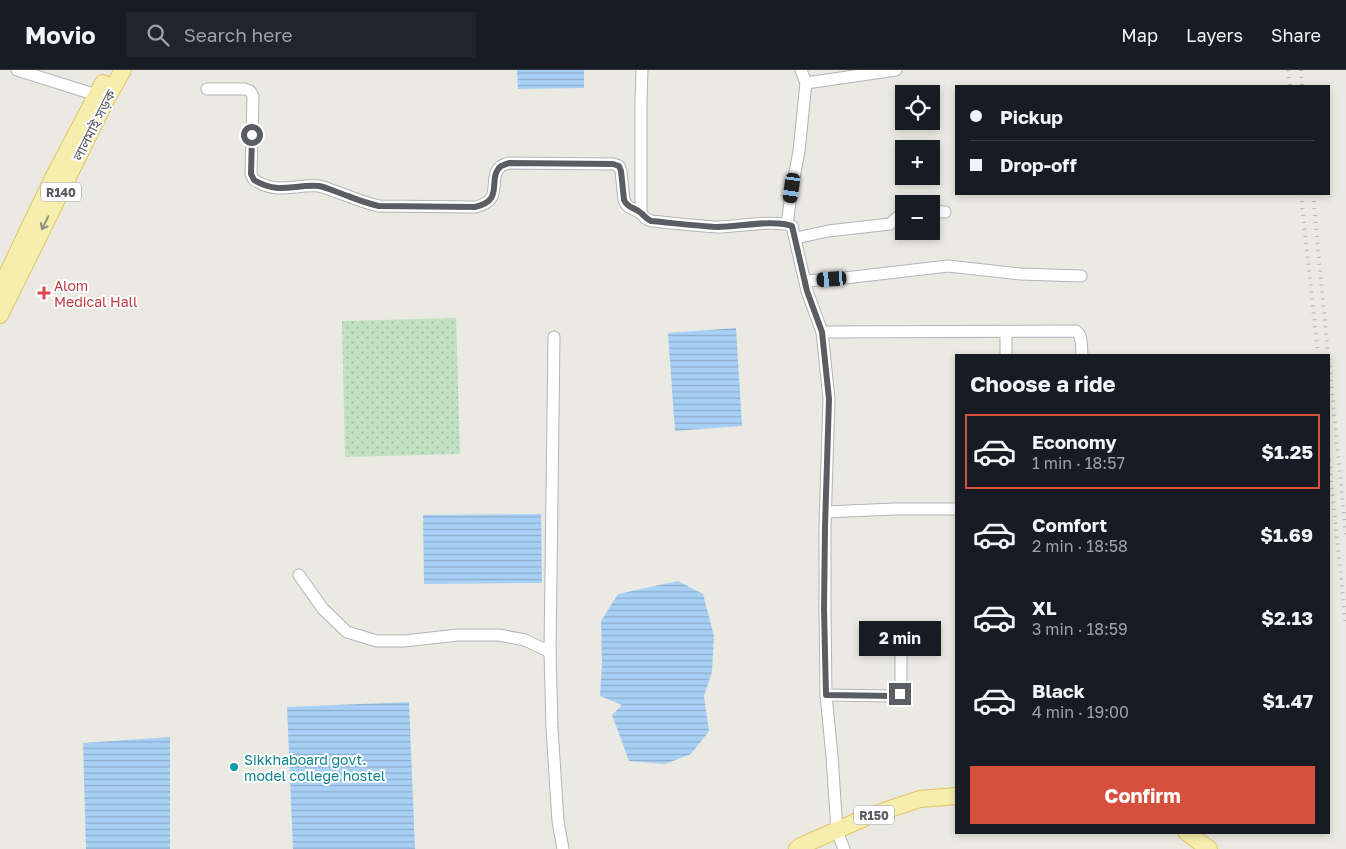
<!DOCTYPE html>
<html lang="en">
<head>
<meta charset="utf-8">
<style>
	:root { --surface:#171b24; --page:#20242c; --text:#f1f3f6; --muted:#9ea1a6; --line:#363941; --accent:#d6513d }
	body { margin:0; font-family:"Golos Text","Noto Sans Bengali",sans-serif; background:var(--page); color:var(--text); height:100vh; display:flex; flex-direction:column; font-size:19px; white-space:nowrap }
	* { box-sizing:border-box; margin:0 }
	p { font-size:16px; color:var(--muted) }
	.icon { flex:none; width:28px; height:28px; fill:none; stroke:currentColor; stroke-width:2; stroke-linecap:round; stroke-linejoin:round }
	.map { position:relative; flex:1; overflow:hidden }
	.side { position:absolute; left:955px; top:284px; width:375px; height:480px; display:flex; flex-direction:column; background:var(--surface); border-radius:0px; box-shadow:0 2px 8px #0003 }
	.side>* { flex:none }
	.guide { position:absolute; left:955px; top:15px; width:375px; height:110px; border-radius:0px; box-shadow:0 2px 8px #0003; display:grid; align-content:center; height:110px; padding:0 15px; background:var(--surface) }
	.fabs { position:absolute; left:895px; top:15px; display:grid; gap:10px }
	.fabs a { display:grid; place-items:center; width:45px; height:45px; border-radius:0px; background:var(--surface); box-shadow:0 2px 8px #0003; font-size:25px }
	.end { position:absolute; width:22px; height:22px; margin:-11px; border:6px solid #5a5d61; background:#fff; box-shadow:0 0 0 2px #fff }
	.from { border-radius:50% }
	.bubble { position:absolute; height:35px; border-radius:0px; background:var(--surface); box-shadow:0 2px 8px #0003; font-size:16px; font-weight:700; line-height:35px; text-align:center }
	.car { position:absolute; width:15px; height:30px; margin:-15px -8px; border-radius:6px; box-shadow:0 0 4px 1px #0007; background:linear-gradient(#222 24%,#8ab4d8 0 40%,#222 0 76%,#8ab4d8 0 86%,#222 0) }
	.guide b { display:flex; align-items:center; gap:18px; height:48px; font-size:19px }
	.guide b+b { border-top:1px solid var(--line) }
	.guide i { width:12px; height:12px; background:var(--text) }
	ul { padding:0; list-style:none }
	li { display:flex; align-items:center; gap:15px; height:75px; margin:0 10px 8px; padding:0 5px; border:2px solid transparent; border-radius:0px }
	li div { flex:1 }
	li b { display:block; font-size:19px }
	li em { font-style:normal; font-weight:700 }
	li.current { border-color:var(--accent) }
	li>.icon { width:45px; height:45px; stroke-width:1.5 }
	h2 { padding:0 15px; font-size:22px; line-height:60px }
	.button { display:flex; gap:10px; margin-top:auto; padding:10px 15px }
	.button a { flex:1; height:58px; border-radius:0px; background:var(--accent); color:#fff; font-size:20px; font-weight:700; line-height:58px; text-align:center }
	header { display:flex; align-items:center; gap:30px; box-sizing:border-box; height:70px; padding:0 25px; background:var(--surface); border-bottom:1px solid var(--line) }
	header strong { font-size:24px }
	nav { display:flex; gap:28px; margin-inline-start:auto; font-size:18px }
	.search { width:350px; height:45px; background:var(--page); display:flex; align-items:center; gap:12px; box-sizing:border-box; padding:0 18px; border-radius:0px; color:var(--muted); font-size:19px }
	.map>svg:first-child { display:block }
	.park { fill:url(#park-dots) }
	.water { fill:url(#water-rules) }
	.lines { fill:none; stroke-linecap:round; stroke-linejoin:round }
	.minor-casing { stroke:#b2b4b8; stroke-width:13 }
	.primary-casing { stroke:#e2c565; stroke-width:18 }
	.minor { stroke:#fff; stroke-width:11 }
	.primary { stroke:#f6eead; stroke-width:16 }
	.rail { stroke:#b2b3b3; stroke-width:4; stroke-dasharray:1 6; stroke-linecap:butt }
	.oneway { stroke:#91907c }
	.route { stroke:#5a5d61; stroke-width:6 }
	.health-dot { fill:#e0444e; stroke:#fff; stroke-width:2 }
	.culture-dot { fill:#0f9aa8; stroke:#fff; stroke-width:2 }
	.labels { text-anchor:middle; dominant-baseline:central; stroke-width:4; stroke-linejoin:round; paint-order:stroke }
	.shield { fill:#fff; stroke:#8c8e90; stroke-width:1 }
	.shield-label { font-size:12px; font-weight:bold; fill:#5a5d61 }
	.street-label { font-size:14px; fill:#5a5d61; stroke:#fff }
	.health-label { font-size:14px; fill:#be3a42; stroke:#fff; text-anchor:start }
	.culture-label { font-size:14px; fill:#0d838f; stroke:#fff; text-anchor:start }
</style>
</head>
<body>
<header>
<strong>Movio</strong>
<div class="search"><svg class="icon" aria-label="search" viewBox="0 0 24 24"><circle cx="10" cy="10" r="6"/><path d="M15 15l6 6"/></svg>Search here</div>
<nav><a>Map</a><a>Layers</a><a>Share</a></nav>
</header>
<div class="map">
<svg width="1346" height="779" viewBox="0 0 1346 779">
	<defs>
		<pattern id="park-dots" width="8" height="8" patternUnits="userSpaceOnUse" patternTransform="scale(1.25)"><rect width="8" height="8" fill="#c1e1c2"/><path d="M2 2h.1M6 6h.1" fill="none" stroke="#a0baa1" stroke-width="1.8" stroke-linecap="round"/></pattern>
		<pattern id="water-rules" width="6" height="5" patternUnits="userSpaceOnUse" patternTransform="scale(1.25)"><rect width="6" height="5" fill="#a8d0f6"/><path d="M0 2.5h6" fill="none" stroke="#8caccb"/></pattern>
	</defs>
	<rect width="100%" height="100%" fill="#ebeae2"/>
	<polygon class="park" points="456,248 460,384 345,387 342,251"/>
	<g class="water">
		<polygon points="517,0 584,0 584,18 518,19"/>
		<polygon points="736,258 742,356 675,361 668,263"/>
		<polygon points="541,444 542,513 424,514 423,445"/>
		<polygon points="678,511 703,524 714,566 712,602 704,626 709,661 691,684 665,694 629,691 612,645 622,635 600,626 602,593 601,551 618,524"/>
		<polygon points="409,632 415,779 293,779 287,637"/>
		<polygon points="170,667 170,779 86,779 83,673"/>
	</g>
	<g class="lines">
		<defs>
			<g id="minor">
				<polyline points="17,0 103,27"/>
				<path d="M 642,0 L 641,30 L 641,143 L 645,148 L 651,151 C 673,153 696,156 718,157 C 737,157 776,149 792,156 L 807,221 L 822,262 L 829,329 L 825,457 L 825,540 L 826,625 L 832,686 L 837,761 L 844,779"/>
				<polyline points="801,0 806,13"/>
				<path d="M 207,19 L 245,19 L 250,21 L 253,26 L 251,104 L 254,110 C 279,125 293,114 319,116 C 325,117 331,120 337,122 C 351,127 364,133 379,136 L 475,137 C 506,130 486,109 501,96 C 501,96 508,93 509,93 L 613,94 L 619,96 L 621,101 L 624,130 L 626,134 L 629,137 L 641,143"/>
				<polyline points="931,141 945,142"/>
				<polyline points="787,154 792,118 799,81 806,13 896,0"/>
				<polyline points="796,168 828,161 890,154 901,144 904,143"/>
				<polyline points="805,211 845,208 948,196 1021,204 1081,206"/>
				<path d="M 822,262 L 1076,261 C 1083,266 1081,277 1082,285"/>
				<polyline points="1006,262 1006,285"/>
				<polyline points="554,267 550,582 552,658 558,751 563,779"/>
				<polyline points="825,442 895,439 956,439"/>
				<polyline points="299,505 323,539 347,562 377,571 404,571 458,565 499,565 525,570 550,582"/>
				<polyline points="826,625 895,626 900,624 901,620 901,569"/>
			</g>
			<g id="primary">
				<polyline points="0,219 53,108 103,13"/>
				<polyline points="0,245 107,28 123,0"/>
				<polyline points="1186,762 1209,779"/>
				<polyline points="797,779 803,775 869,746 920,729 956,726"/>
			</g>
		</defs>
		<use href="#minor" class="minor-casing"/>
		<use href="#primary" class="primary-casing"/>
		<use href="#minor" class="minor"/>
		<use href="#primary" class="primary"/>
		<g class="rail">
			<polyline points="1288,0 1290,16"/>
			<polyline points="1301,0 1302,16"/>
			<polyline points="1301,124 1318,285"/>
			<polyline points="1313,124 1328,285"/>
			<polyline points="1329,289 1346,467"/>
			<polyline points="1329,390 1346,557"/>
		</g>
	</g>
	<defs><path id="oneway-shaft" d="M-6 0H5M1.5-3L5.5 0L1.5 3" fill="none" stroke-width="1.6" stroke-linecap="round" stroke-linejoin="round" transform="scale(1.25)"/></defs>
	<use class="oneway" href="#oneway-shaft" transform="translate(45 153) rotate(116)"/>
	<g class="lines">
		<path class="route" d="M 252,65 L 251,104 L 254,110 C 279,125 293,114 319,116 C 325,117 331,120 337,122 C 351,127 364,133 379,136 L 475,137 C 506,130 486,109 501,96 C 502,96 508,93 509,93 L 613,94 L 619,96 L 621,101 L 624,130 C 628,139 635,137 641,143 C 645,146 645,148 651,151 C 673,153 696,156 718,157 C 737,157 776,149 792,156 L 807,221 L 822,262 L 829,329 L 825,457 L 824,540 L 826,625 L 895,626 L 900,624"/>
	</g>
	<path class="health-dot" d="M41.5 215.5h5v5h5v5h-5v5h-5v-5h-5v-5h5z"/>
	<circle class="culture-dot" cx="234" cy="697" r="5"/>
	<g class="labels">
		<g class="shield">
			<rect x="41" y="112.5" width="40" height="19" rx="4"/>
			<rect x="854" y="735.5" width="40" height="19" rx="4"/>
		</g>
		<g class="shield-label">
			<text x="61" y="122">R140</text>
			<text x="874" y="745">R150</text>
		</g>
		<g class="street-label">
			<text transform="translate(94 55) rotate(-63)">লালমাই সড়ক</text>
		</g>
		<g class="health-label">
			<text x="54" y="215">Alom<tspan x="54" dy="16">Medical Hall</tspan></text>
		</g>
		<g class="culture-label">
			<text x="244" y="689">Sikkhaboard govt.<tspan x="244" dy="16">model college hostel</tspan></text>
		</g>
	</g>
</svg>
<div class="fabs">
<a><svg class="icon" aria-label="locate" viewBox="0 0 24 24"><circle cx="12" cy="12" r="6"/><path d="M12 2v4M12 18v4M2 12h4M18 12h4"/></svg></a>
<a>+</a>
<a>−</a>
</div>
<i class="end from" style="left:252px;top:65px"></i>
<i class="end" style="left:900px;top:624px"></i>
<div class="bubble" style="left:859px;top:551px;width:82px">2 min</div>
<i class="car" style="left:792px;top:118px;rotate:188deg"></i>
<i class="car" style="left:832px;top:209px;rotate:266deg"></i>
<div class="guide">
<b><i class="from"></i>Pickup</b>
<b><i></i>Drop-off</b>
</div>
<section class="side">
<h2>Choose a ride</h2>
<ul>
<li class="current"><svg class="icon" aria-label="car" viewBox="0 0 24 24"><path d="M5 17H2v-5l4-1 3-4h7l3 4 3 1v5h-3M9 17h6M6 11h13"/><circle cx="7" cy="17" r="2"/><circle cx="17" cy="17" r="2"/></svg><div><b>Economy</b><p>1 min · 18:57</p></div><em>$1.25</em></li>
<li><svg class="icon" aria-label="car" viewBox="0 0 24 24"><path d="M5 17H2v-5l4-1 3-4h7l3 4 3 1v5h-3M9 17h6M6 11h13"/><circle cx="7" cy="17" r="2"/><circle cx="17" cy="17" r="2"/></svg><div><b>Comfort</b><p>2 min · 18:58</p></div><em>$1.69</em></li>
<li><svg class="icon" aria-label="car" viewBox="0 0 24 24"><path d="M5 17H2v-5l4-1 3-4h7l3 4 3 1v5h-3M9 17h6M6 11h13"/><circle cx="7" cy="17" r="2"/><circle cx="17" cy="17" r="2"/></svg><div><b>XL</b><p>3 min · 18:59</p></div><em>$2.13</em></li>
<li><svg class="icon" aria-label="car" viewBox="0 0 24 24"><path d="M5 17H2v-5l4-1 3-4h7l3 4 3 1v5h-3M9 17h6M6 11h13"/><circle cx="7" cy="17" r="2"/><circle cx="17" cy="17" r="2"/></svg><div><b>Black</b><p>4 min · 19:00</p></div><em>$1.47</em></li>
</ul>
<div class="button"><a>Confirm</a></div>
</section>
</div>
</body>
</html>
